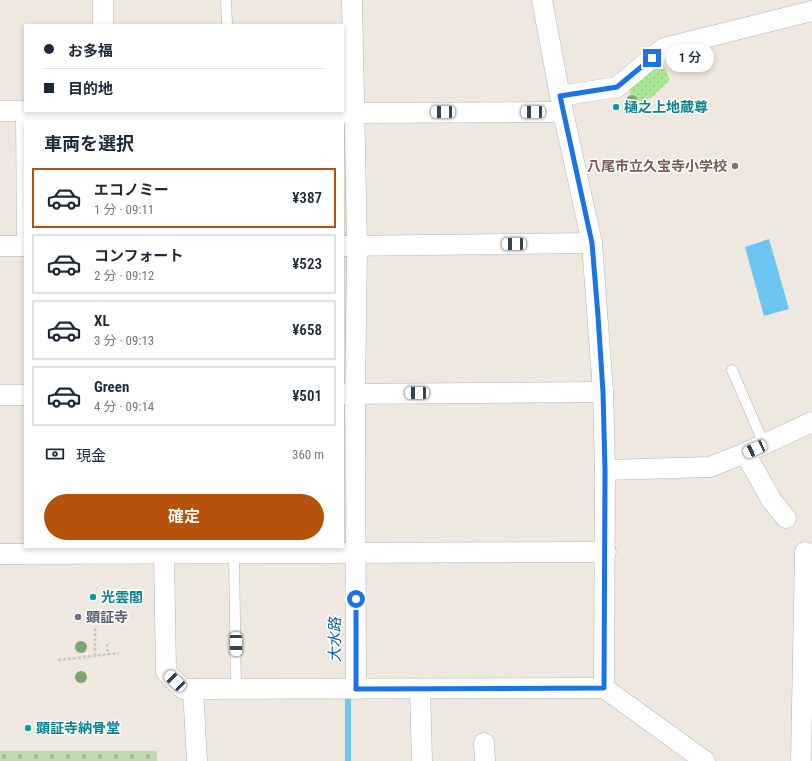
<!DOCTYPE html>
<html lang="ja">
<head>
<meta charset="utf-8">
<style>
	:root { --surface:#fff; --page:#f6f6f7; --text:#1f2937; --muted:#747a83; --line:#e0e1e3; --accent:#b45309 }
	body { margin:0; font-family:"Roboto Condensed","Noto Sans JP",sans-serif; background:var(--page); color:var(--text); height:100vh; display:flex; flex-direction:column; font-size:15px; white-space:nowrap }
	* { box-sizing:border-box; margin:0 }
	p { font-size:13px; color:var(--muted) }
	.icon { flex:none; width:22px; height:22px; fill:none; stroke:currentColor; stroke-width:2; stroke-linecap:round; stroke-linejoin:round }
	.map { position:relative; flex:1; overflow:hidden }
	.panel { position:absolute; left:24px; top:120px; width:320px; height:428px; display:flex; flex-direction:column; background:var(--surface); border-radius:0px; box-shadow:0 2px 6px #0003 }
	.panel>* { flex:none }
	.top-card { position:absolute; left:24px; top:24px; width:320px; height:88px; border-radius:0px; box-shadow:0 2px 6px #0003; display:grid; align-content:center; height:88px; padding:0 20px; background:var(--surface) }
	.end { position:absolute; width:18px; height:18px; margin:-9px; border:5px solid #1a73e8; background:#fff; box-shadow:0 0 0 2px #fff }
	.from { border-radius:50% }
	.bubble { position:absolute; height:28px; border-radius:14px; background:var(--surface); box-shadow:0 2px 6px #0003; font-size:13px; font-weight:600; line-height:28px; text-align:center }
	.car { position:absolute; width:12px; height:24px; margin:-12px -6px; border-radius:5px; box-shadow:0 0 3px 1px #0007; background:linear-gradient(#fff 24%,#345 0 40%,#fff 0 76%,#345 0 86%,#fff 0) }
	.top-card b { display:flex; align-items:center; gap:14px; height:38px; font-size:15px }
	.top-card b+b { border-top:1px solid var(--line) }
	.top-card i { width:10px; height:10px; background:var(--text) }
	ul { padding:0; list-style:none }
	li { display:flex; align-items:center; gap:12px; height:60px; margin:0 8px 6px; padding:0 12px; border:2px solid var(--line); border-radius:0px }
	li div { flex:1 }
	li b { display:block; font-size:15px }
	li em { font-style:normal; font-weight:600 }
	li.current { border-color:var(--accent) }
	li>.icon { width:36px; height:36px; stroke-width:1.5 }
	h2 { padding:0 20px; font-size:18px; line-height:48px }
	.pay { display:flex; align-items:center; gap:10px; height:44px; padding:0 20px; font-size:15px }
	.pay p { margin-inline-start:auto }
	.action { display:flex; gap:8px; margin-top:auto; padding:8px 20px }
	.action a { flex:1; height:46px; border-radius:24px; background:var(--accent); color:#fff; font-size:16px; font-weight:600; line-height:46px; text-align:center }
	.map>svg:first-child { display:block }
	.grass { fill:url(#grass-dots) }
	.cemetery { fill:url(#cemetery-stones) }
	.water { fill:#6dc5f4 }
	.lines { fill:none; stroke-linecap:round; stroke-linejoin:round }
	.stream { stroke:#6dc5f4; stroke-width:6 }
	.service-casing { stroke:#b2b3c0; stroke-width:11 }
	.minor-casing { stroke:#b2b3c0; stroke-width:21 }
	.path { stroke:#c8c8c8; stroke-width:2.5; stroke-dasharray:3 2; stroke-linecap:butt }
	.service { stroke:#fff; stroke-width:10 }
	.minor { stroke:#fff; stroke-width:20 }
	.tree { fill:#7ea571 }
	.route { stroke:#1a73e8; stroke-width:5 }
	.culture-dot { fill:#0f9aa8; stroke:#fff; stroke-width:1.5 }
	.education-dot { fill:#8d6e63; stroke:#fff; stroke-width:1.5 }
	.worship-dot { fill:#6b7280; stroke:#fff; stroke-width:1.5 }
	.labels { text-anchor:middle; dominant-baseline:central; stroke-width:3; stroke-linejoin:round; paint-order:stroke }
	.culture-label { font-size:14px; font-weight:bold; fill:#0d838f; stroke:#fff; text-anchor:start }
	.education-label { font-size:14px; font-weight:bold; fill:#785e54; stroke:#fff; text-anchor:end }
	.worship-label { font-size:14px; font-weight:bold; fill:#5b616d; stroke:#fff; text-anchor:start }
	.water-label { font-size:15px; font-style:italic; fill:#0861a4; stroke:#fff }
</style>
</head>
<body>
<div class="map">
<svg width="812" height="761" viewBox="0 0 812 761">
	<defs>
		<pattern id="grass-dots" width="8" height="8" patternUnits="userSpaceOnUse"><rect width="8" height="8" fill="#ace798"/><path d="M2 2h.1M6 6h.1" fill="none" stroke="#94c683" stroke-width="1.8" stroke-linecap="round"/></pattern>
		<pattern id="cemetery-stones" width="16" height="16" patternUnits="userSpaceOnUse"><rect width="16" height="16" fill="#c3d9b4"/><path d="M2 7V4a2 2 0 0 1 4 0v3zM10 15v-3a2 2 0 0 1 4 0v3z" fill="#a8ba9b"/></pattern>
	</defs>
	<rect width="100%" height="100%" fill="#eee8de"/>
	<polygon class="grass" points="662,62 670,80 653,96 634,107 629,87"/>
	<rect class="cemetery" x="0" y="751" width="157" height="10"/>
	<polygon class="water" points="769,239 789,309 764,316 745,247"/>
	<g class="lines">
		<polyline class="stream" points="348,691 348,761"/>
		<defs>
			<g id="service">
				<polyline points="226,0 227,25"/>
				<polyline points="21,111 22,246"/>
				<polyline points="732,370 764,444"/>
				<polyline points="234,554 236,689"/>
			</g>
			<g id="minor">
				<polyline points="103,0 103,25"/>
				<polyline points="352,0 357,247 355,394 356,689"/>
				<polyline points="542,0 563,112 592,243 603,392 605,470 604,688"/>
				<polyline points="560,96 617,87 664,48 812,11"/>
				<polyline points="0,111 354,113 563,112"/>
				<polyline points="0,246 25,246"/>
				<polyline points="343,246 592,243"/>
				<polyline points="343,394 603,392"/>
				<polyline points="0,395 25,395"/>
				<polyline points="745,453 772,501 786,518"/>
				<polyline points="605,470 710,467 745,453 812,422"/>
				<polyline points="0,554 606,552"/>
				<polyline points="164,554 166,672 183,689 193,689"/>
				<polyline points="420,689 422,761"/>
				<polyline points="484,743 485,761"/>
				<polyline points="197,761 193,689 604,688 705,761"/>
				<polyline points="801,761 805,552"/>
			</g>
		</defs>
		<use href="#service" class="service-casing"/>
		<use href="#minor" class="minor-casing"/>
		<g class="path">
			<polyline points="95,628 95,656"/>
			<polyline points="107,644 108,655"/>
			<polyline points="58,660 119,653"/>
		</g>
		<use href="#service" class="service"/>
		<use href="#minor" class="minor"/>
	</g>
	<g class="tree">
		<circle cx="632" cy="101" r="6"/>
		<circle cx="81" cy="647" r="6"/>
		<circle cx="81" cy="677" r="6"/>
	</g>
	<g class="lines">
		<polyline class="route" points="356,599 356,689 604,688 605,470 603,392 598,316 592,243 560,96 617,87 652,58"/>
	</g>
	<g class="culture-dot">
		<circle cx="616" cy="107" r="4"/>
		<circle cx="93" cy="597" r="4"/>
		<circle cx="28" cy="728" r="4"/>
	</g>
	<circle class="education-dot" cx="735" cy="166" r="4"/>
	<circle class="worship-dot" cx="78" cy="617" r="4"/>
	<g class="labels">
		<g class="culture-label">
			<text x="624" y="107">樋之上地蔵尊</text>
			<text x="101" y="597">光雲閣</text>
			<text x="36" y="728">顕証寺納骨堂</text>
		</g>
		<g class="education-label">
			<text x="727" y="166">八尾市立久宝寺小学校</text>
		</g>
		<g class="worship-label">
			<text x="86" y="617">顕証寺</text>
		</g>
		<g class="water-label">
			<text transform="translate(335 640) rotate(-90)">大水路</text>
		</g>
	</g>
</svg>
<i class="end from" style="left:356px;top:599px"></i>
<i class="end" style="left:652px;top:58px"></i>
<div class="bubble" style="left:666px;top:44px;width:48px">1 分</div>
<i class="car" style="left:443px;top:112px;rotate:270deg"></i>
<i class="car" style="left:533px;top:112px;rotate:270deg"></i>
<i class="car" style="left:514px;top:244px;rotate:269deg"></i>
<i class="car" style="left:417px;top:393px;rotate:270deg"></i>
<i class="car" style="left:755px;top:449px;rotate:245deg"></i>
<i class="car" style="left:236px;top:644px;rotate:179deg"></i>
<i class="car" style="left:175px;top:681px;rotate:314deg"></i>
<div class="top-card">
<b><i class="from"></i>お多福</b>
<b><i></i>目的地</b>
</div>
<section class="panel">
<h2>車両を選択</h2>
<ul>
<li class="current"><svg class="icon" aria-label="car" viewBox="0 0 24 24"><path d="M5 17H2v-5l4-1 3-4h7l3 4 3 1v5h-3M9 17h6M6 11h13"/><circle cx="7" cy="17" r="2"/><circle cx="17" cy="17" r="2"/></svg><div><b>エコノミー</b><p>1 分 · 09:11</p></div><em>¥387</em></li>
<li><svg class="icon" aria-label="car" viewBox="0 0 24 24"><path d="M5 17H2v-5l4-1 3-4h7l3 4 3 1v5h-3M9 17h6M6 11h13"/><circle cx="7" cy="17" r="2"/><circle cx="17" cy="17" r="2"/></svg><div><b>コンフォート</b><p>2 分 · 09:12</p></div><em>¥523</em></li>
<li><svg class="icon" aria-label="car" viewBox="0 0 24 24"><path d="M5 17H2v-5l4-1 3-4h7l3 4 3 1v5h-3M9 17h6M6 11h13"/><circle cx="7" cy="17" r="2"/><circle cx="17" cy="17" r="2"/></svg><div><b>XL</b><p>3 分 · 09:13</p></div><em>¥658</em></li>
<li><svg class="icon" aria-label="car" viewBox="0 0 24 24"><path d="M5 17H2v-5l4-1 3-4h7l3 4 3 1v5h-3M9 17h6M6 11h13"/><circle cx="7" cy="17" r="2"/><circle cx="17" cy="17" r="2"/></svg><div><b>Green</b><p>4 分 · 09:14</p></div><em>¥501</em></li>
</ul>
<div class="pay"><svg class="icon" aria-label="cash" viewBox="0 0 24 24"><path d="M3 7h18v10H3z"/><circle cx="12" cy="12" r="2"/></svg>現金<p>360 m</p></div>
<div class="action"><a>確定</a></div>
</section>
</div>
</body>
</html>
